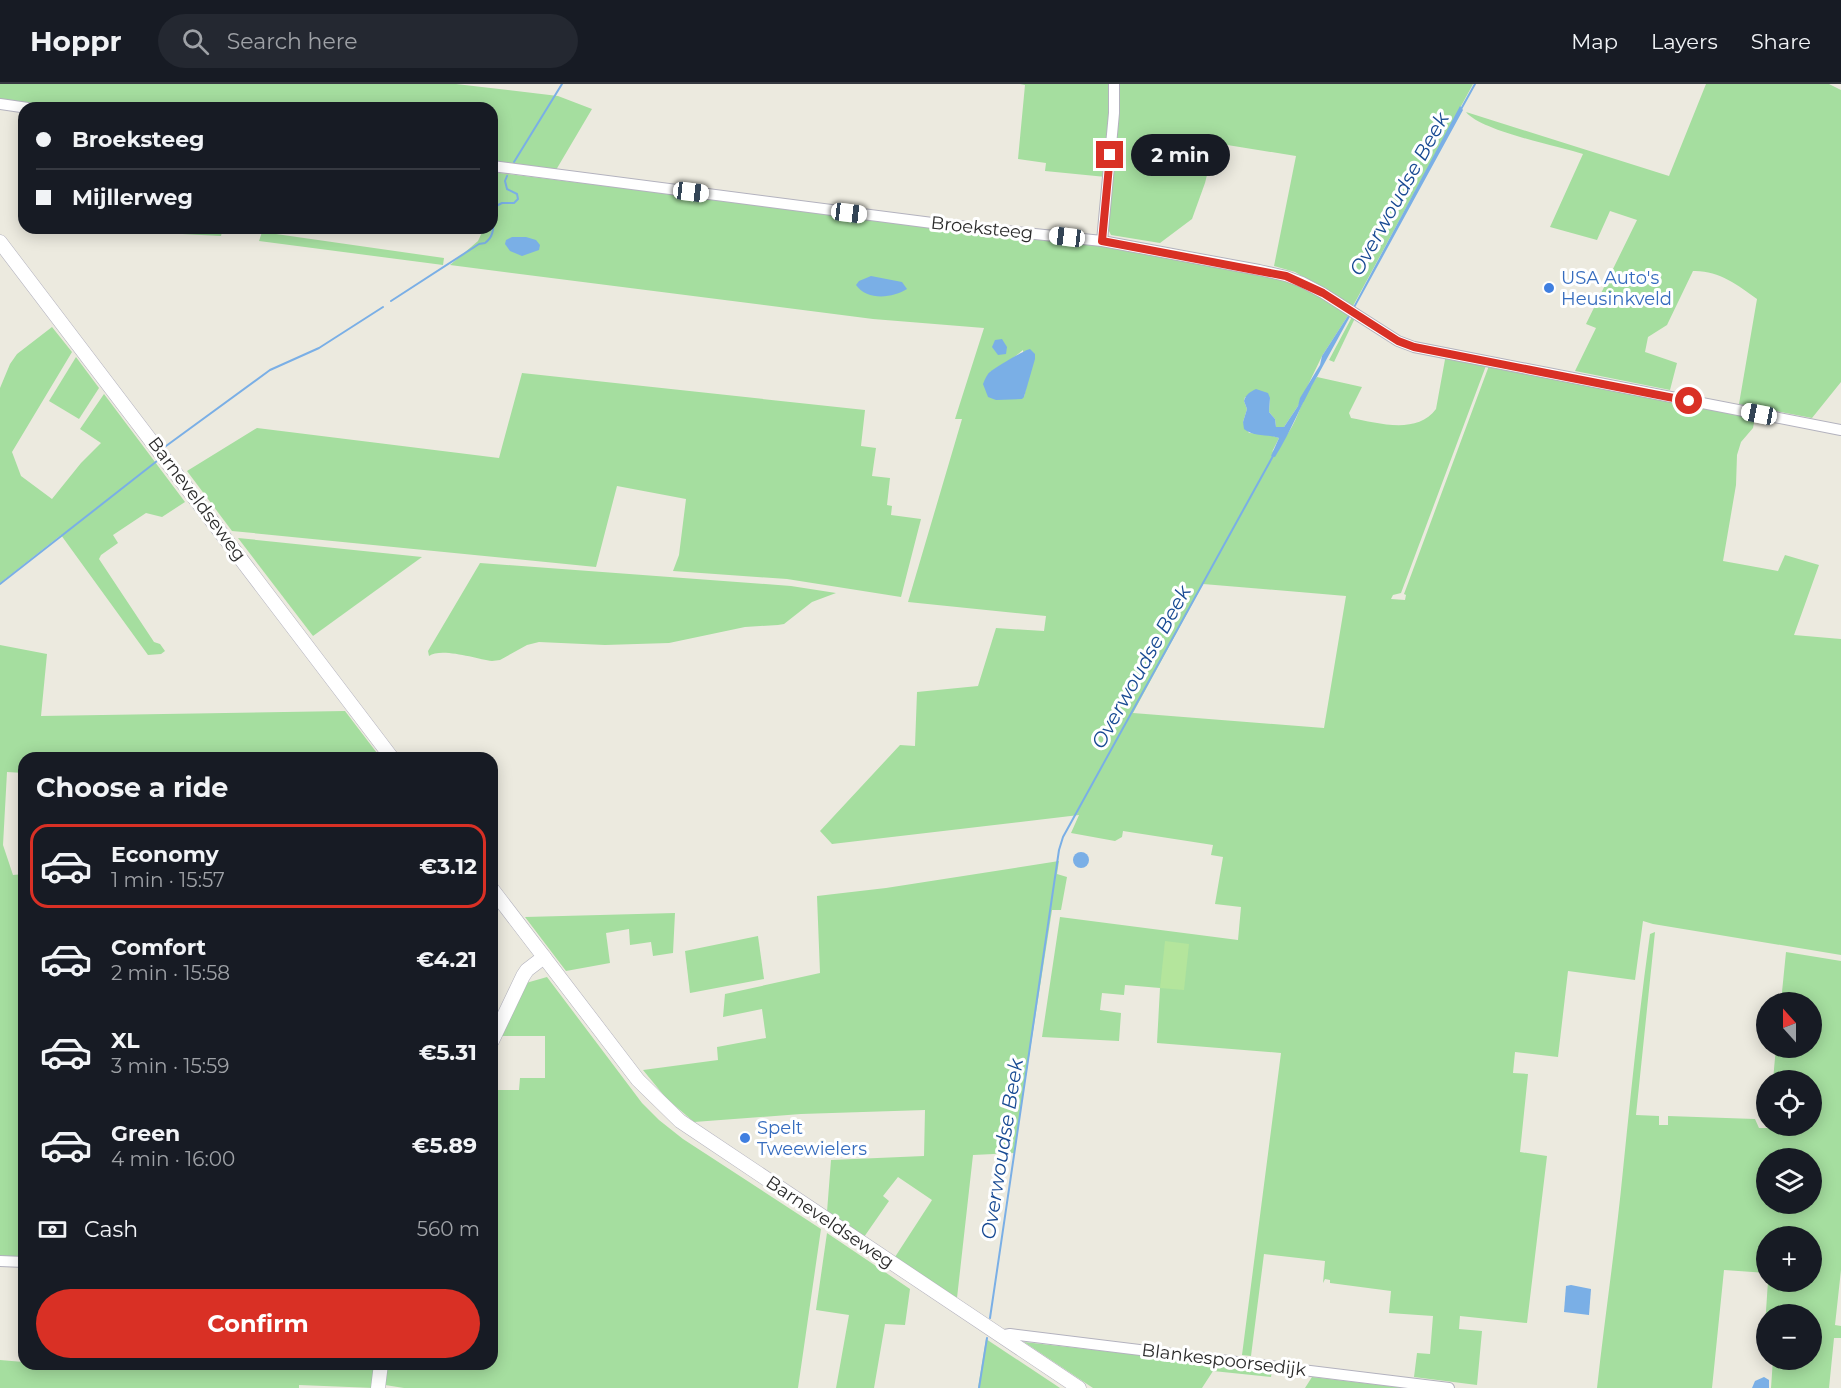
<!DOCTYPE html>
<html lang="en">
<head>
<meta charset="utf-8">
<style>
	:root { --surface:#171b24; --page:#242831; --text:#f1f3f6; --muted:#9ea1a6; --line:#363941; --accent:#d93025 }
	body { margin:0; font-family:Montserrat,sans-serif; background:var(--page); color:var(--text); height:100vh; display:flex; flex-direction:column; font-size:22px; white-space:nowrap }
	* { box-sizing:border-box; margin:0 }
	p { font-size:20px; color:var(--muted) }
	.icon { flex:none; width:33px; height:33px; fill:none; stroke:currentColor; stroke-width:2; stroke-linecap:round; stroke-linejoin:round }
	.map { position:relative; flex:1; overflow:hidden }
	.details { position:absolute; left:18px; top:668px; width:480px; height:618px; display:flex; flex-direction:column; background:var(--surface); border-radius:18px; box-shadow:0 3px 15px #0003 }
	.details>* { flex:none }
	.guide { position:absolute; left:18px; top:18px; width:480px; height:132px; border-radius:18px; box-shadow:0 3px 15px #0003; display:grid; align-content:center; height:132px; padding:0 18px; background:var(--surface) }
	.needle { width:39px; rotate:339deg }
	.buttons { position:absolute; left:1756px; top:908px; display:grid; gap:12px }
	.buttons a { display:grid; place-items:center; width:66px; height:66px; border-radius:50%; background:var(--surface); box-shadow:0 3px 15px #0003; font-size:30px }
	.end { position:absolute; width:27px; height:27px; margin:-14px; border:8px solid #d93025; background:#fff; box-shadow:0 0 0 3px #fff }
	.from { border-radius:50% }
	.bubble { position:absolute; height:42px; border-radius:21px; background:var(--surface); box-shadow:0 3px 15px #0003; font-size:20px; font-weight:700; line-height:42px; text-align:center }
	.car { position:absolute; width:18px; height:36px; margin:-18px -9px; border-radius:8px; box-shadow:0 0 4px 2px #0007; background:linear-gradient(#fff 24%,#345 0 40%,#fff 0 76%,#345 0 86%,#fff 0) }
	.guide b { display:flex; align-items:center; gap:21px; height:57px; font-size:22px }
	.guide b+b { border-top:2px solid var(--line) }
	.guide i { width:15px; height:15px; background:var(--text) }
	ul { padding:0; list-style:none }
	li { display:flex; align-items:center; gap:18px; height:84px; margin:0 12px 9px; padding:0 6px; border:3px solid transparent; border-radius:18px }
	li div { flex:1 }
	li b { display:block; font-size:22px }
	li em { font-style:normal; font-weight:700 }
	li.current { border-color:var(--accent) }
	li>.icon { width:54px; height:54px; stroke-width:1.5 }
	h2 { padding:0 18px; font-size:27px; line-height:72px }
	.pay { display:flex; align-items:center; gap:15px; height:66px; padding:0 18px; font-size:22px }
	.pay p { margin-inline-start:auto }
	.primary-button { display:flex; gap:12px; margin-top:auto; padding:12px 18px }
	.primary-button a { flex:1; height:69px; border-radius:36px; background:var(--accent); color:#fff; font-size:24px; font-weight:700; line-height:69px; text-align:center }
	header { display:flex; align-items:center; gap:36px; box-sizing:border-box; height:84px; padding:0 30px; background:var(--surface); border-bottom:2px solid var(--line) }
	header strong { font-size:28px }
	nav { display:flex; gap:33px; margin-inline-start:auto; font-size:21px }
	.search { width:420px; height:54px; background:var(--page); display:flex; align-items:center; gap:15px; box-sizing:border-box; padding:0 21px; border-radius:33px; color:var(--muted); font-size:22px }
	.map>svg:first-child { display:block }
	.green { fill:#a5de9f; fill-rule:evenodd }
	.pitch { fill:#b4e59c }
	.water { fill:#7aafe6 }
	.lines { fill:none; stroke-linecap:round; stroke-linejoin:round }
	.stream { stroke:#7aafe6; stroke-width:2 }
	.street-casing { stroke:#b3b2be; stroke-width:12 }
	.secondary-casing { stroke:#b3b2be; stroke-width:15 }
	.street { stroke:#fff; stroke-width:10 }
	.secondary { stroke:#fff; stroke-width:14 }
	.route { stroke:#d93025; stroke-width:8 }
	.shop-dot { fill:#3f7fe0; stroke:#fff; stroke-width:2 }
	.labels { text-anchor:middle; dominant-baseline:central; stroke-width:6; stroke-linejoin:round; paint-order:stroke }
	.street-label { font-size:18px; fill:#2b2b2b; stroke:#fff }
	.shop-label { font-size:18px; fill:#366cbe; stroke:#fff; text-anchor:start }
	.water-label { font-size:20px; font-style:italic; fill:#184a93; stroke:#fff }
</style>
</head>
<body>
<header>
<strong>Hoppr</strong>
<div class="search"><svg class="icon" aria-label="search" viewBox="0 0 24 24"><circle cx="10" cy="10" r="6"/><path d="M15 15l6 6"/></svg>Search here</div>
<nav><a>Map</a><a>Layers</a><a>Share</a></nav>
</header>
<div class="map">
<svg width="1841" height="1304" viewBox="0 0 1841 1304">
	<rect width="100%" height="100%" fill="#eceadf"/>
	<g class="green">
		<polygon points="0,0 456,0 558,12 592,25 556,86 492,79 492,24 53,24 0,17"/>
		<polygon points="1020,0 1111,0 1106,93 1045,87 1046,79 1018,75 1025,1"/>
		<polygon points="1119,0 1473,0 1353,222 1295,188 1274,182 1296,72 1215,59 1205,99 1192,135 1160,159 1111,151 1108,145"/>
		<path d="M 1706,0 L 1829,0 L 1841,6 L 1841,298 L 1812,334 L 1739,320 L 1757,215 C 1738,201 1718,186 1693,187 L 1667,241 L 1648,253 L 1645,268 L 1677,279 L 1670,306 L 1575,287 L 1596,244 L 1586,240 L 1637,136 L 1610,127 L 1597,156 L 1550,143 L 1583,70 C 1558,62 1481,47 1466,28 L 1669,92 Z"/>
		<path d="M 492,88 L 817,128 L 1057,153 L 1290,195 L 1351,227 L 1322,272 L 1298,322 L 1284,343 L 1276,343 L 1275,335 L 1269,328 L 1270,314 L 1245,313 L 1244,317 L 1247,325 L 1243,338 L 1249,349 L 1267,350 L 1279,354 L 1272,368 C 1289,353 1297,334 1304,314 C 1306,307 1313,299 1317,293 L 1362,303 L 1349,329 L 1351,334 C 1378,339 1417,351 1436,325 L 1446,270 L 1487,279 L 1401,509 L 1393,511 L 1391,515 L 1405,516 L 1406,511 L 1404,510 L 1490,279 L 1755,333 L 1753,344 L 1741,358 L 1737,371 L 1736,401 L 1723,477 L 1778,487 L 1785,471 L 1819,481 L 1794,551 L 1841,555 L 1841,871 L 1653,840 L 1643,837 L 1635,896 L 1568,887 L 1558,973 L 1515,968 L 1513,989 L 1528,990 L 1520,1068 L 1547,1072 L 1527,1239 L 1460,1232 L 1459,1245 L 1482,1247 L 1477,1301 L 1414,1293 L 1417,1269 L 1430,1270 L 1433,1232 L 1389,1229 L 1391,1207 L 1330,1199 L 1330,1196 L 1325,1195 L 1323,1199 L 1325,1177 L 1264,1170 L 1251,1272 L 1242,1271 L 1281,969 L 1157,959 L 1160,904 L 1125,901 L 1124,911 L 1102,909 L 1100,926 L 1121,929 L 1119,957 L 1042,953 L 1060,833 L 1238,856 L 1241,823 L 1215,820 L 1223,773 L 1211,771 L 1213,761 L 1123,747 L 1122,753 L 1115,757 L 1071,749 L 1079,731 L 832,760 L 820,747 L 900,661 L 915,662 L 917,608 L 978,602 L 996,544 L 1044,547 L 1046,532 L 908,518 L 962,335 L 955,335 L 984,244 L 873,235 L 450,181 L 478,157 L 484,144 L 492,144 ZM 1023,266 L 1027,299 L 1024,313 L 990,288 L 1007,279 ZM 1203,500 L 1346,512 L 1324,644 L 1133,629 Z"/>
		<polygon points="125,144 223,144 221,152 125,147"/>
		<polygon points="262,148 444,174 443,181 259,157"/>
		<polygon points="1353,231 1356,232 1334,278 1329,276"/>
		<polygon points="52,243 72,268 12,368 21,392 52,415 81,379 101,359 80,345 104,310 185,418 162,433 146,429 113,451 118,459 101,471 99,475 154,558 160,560 165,567 161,570 148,571 61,451 0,499 0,304 10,280 17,270"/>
		<polygon points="76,273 99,304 79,335 49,317"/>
		<polygon points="522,289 865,326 861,362 876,364 872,392 890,394 887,421 892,422 891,431 921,435 901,513 787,495 673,487 679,471 686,415 617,402 596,483 232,447 187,387 257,344 499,374"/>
		<polygon points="238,454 422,473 313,552"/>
		<path d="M 480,479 L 791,502 L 836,509 L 812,518 L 784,540 L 778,541 L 745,543 L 669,559 L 605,561 L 539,558 L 527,561 L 500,576 L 492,577 C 477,575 441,563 429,572 L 428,567 Z"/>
		<polygon points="0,561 47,570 41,632 345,627 380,673 24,674 24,689 7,688 3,761 13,791 24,790 24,1176 0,1175"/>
		<polygon points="1059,777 1057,790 1067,793 1061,826 1052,826 1014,1069 973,1071 957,1214 895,1173 932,1116 898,1093 883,1112 889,1117 864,1153 827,1128 831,1076 924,1072 925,1026 801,1030 694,1038 666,1014 643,986 718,976 717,963 766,954 762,925 723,933 725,910 820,889 817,812 886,804"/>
		<polygon points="675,829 673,869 653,872 651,858 630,861 629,845 606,849 610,879 566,887 525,833"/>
		<path d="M 1655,848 L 1636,1031 L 1659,1032 L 1659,1041 L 1668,1041 L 1668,1032 L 1755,1035 L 1759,1044 L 1768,1044 L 1769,1041 L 1812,1041 L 1812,996 L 1773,996 L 1776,963 L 1812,963 L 1812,918 L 1781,918 L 1786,868 L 1841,877 L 1841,1186 L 1835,1241 L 1841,1242 L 1841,1254 L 1834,1254 L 1829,1304 L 1771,1304 L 1773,1275 L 1812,1275 L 1812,1230 L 1767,1230 L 1767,1257 L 1764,1257 L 1768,1197 L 1812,1197 L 1812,1152 L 1767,1152 L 1767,1189 L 1724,1186 L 1712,1304 L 1597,1304 C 1605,1231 1616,1159 1623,1086 C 1631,1007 1639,929 1650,850 ZM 1767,1074 L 1812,1074 L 1812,1119 L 1767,1119 Z"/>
		<polygon points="758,852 764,895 690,909 685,867"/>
		<polygon points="547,893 642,1019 659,1036 683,1055 821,1145 798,1304 404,1304 385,1301 387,1280 492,1280 492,1006 519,1006 520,994 545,994 545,952 501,952 526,899"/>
		<polygon points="827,1149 910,1205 905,1241 885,1240 874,1304 836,1304 849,1231 816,1226"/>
		<polygon points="986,1255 1060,1304 978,1304"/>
		<polygon points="1024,1258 1272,1286 1271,1293 1213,1287 1202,1304 1093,1304"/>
		<polygon points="0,1276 47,1280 375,1280 374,1304 299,1301 299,1304 0,1304"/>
		<polygon points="1312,1293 1405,1304 1305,1304"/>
	</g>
	<polygon class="pitch" points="1165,857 1189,860 1184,906 1160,904"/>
	<g class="water">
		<path d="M 1460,22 L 1463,26 L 1318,291 C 1302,317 1292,346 1275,373 L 1271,372 L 1279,354 C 1268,350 1253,353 1244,345 L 1243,338 L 1247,325 L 1244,317 C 1246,310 1250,308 1256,305 L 1268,309 L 1270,314 L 1269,328 L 1275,335 L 1276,343 L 1284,343 L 1298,322 L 1300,314 L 1320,281 L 1322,272 L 1351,227 Z"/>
		<polygon points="512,153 526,153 536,156 540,161 539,166 522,172 510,167 505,160 506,156"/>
		<path d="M 871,192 L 902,198 L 907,205 C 893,214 867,217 856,201 L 859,197 Z"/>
		<polygon points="1002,255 1007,263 1006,270 998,271 992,263 995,256"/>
		<path d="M 1030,265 L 1035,270 L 1035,275 L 1024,313 L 1022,315 L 996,316 L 988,313 L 983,300 C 985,295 987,290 991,287 C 997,283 1024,266 1030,265 Z"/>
		<circle cx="1081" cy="776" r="8"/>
		<polygon points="1571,1201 1591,1205 1589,1231 1564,1228 1566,1202"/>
		<polygon points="1764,1293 1769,1296 1769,1304 1752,1304 1755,1297"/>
	</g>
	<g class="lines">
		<g class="stream">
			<polyline points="1460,27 1475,0"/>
			<polyline points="514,78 562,0"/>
			<polyline points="492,124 502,119 514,119 518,115 517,110 507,105 505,97 507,92"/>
			<path d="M 391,217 L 479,160 L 485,159 C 492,154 495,145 492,137"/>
			<polyline points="1303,317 1310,303"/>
			<polyline points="166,362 270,286 319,264 383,223"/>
			<polyline points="0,500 157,377"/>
			<polyline points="990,1234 1059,766 1063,753 1273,372"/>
			<polyline points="979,1304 987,1254"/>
		</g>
		<defs>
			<g id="street">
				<polyline points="0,20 28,24"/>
				<polyline points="492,82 940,140 1102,157 1259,186 1286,192 1302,198 1323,209 1398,257 1414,263 1841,346"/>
				<polyline points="1102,157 1114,29 1114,0"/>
				<polyline points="0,1177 24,1178"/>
				<polyline points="999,1252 1010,1250 1449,1304"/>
			</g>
			<g id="secondary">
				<polyline points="0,158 392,674"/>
				<polyline points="492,805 638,996 680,1037 1079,1304"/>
				<polyline points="492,957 523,892 527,886 544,873"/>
				<polyline points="378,1304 381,1280"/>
			</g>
		</defs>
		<use href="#street" class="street-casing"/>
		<use href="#secondary" class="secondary-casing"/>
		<use href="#street" class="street"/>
		<use href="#secondary" class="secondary"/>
	</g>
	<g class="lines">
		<polyline class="route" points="1110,71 1102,157 1286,192 1323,209 1398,257 1414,263 1689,317"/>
	</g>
	<g class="shop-dot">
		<circle cx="1549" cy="204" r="6"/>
		<circle cx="745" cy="1054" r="6"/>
	</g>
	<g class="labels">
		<g class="street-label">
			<text transform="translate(982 144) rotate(6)">Broeksteeg</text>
			<text transform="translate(197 415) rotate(53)">Barneveldseweg</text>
			<text transform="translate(830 1138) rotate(34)">Barneveldseweg</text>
			<text transform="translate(1224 1276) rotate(7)">Blankespoorsedijk</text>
		</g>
		<g class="shop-label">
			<text x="1561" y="194">USA Auto's<tspan x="1561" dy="21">Heusinkveld</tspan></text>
			<text x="757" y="1044">Spelt<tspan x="757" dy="21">Tweewielers</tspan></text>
		</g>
		<g class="water-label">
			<text transform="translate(1399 110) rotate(-61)">Overwoudse Beek</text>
			<text transform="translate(1141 583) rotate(-61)">Overwoudse Beek</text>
			<text transform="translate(1002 1065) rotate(-81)">Overwoudse Beek</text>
		</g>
	</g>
</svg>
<div class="buttons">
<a><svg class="needle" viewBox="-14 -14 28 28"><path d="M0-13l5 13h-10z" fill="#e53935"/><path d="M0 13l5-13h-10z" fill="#9ea1a6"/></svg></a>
<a><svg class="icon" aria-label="locate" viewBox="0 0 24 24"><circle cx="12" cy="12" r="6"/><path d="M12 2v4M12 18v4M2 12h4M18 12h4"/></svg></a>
<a><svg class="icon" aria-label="layers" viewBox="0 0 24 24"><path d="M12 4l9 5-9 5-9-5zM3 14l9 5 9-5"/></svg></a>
<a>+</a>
<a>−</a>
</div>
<i class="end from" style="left:1689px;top:317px"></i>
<i class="end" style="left:1110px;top:71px"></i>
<div class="bubble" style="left:1131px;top:50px;width:99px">2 min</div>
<i class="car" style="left:691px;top:108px;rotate:97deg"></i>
<i class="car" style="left:849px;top:129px;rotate:97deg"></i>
<i class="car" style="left:1067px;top:153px;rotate:277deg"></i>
<i class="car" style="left:1759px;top:330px;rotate:281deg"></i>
<div class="guide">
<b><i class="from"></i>Broeksteeg</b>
<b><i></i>Mijllerweg</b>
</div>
<section class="details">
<h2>Choose a ride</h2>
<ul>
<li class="current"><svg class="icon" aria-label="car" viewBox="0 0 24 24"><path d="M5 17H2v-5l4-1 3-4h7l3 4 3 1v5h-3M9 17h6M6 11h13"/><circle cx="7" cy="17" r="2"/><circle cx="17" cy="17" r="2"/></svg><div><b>Economy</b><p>1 min · 15:57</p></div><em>€3.12</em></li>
<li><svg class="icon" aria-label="car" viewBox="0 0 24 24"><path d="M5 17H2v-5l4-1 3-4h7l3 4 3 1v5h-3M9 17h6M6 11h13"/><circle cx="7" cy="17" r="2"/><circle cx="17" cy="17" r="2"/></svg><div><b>Comfort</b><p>2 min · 15:58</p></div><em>€4.21</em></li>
<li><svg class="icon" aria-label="car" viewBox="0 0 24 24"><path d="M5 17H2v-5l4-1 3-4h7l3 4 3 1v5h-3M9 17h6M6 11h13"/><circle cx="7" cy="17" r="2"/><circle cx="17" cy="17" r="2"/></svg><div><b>XL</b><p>3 min · 15:59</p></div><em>€5.31</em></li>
<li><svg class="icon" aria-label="car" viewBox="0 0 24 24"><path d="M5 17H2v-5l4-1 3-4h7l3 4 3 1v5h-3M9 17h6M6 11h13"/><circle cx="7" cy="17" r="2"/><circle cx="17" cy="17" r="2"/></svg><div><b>Green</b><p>4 min · 16:00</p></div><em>€5.89</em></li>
</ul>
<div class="pay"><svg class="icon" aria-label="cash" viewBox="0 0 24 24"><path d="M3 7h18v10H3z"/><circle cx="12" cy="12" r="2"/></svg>Cash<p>560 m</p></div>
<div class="primary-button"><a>Confirm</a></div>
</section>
</div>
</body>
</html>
